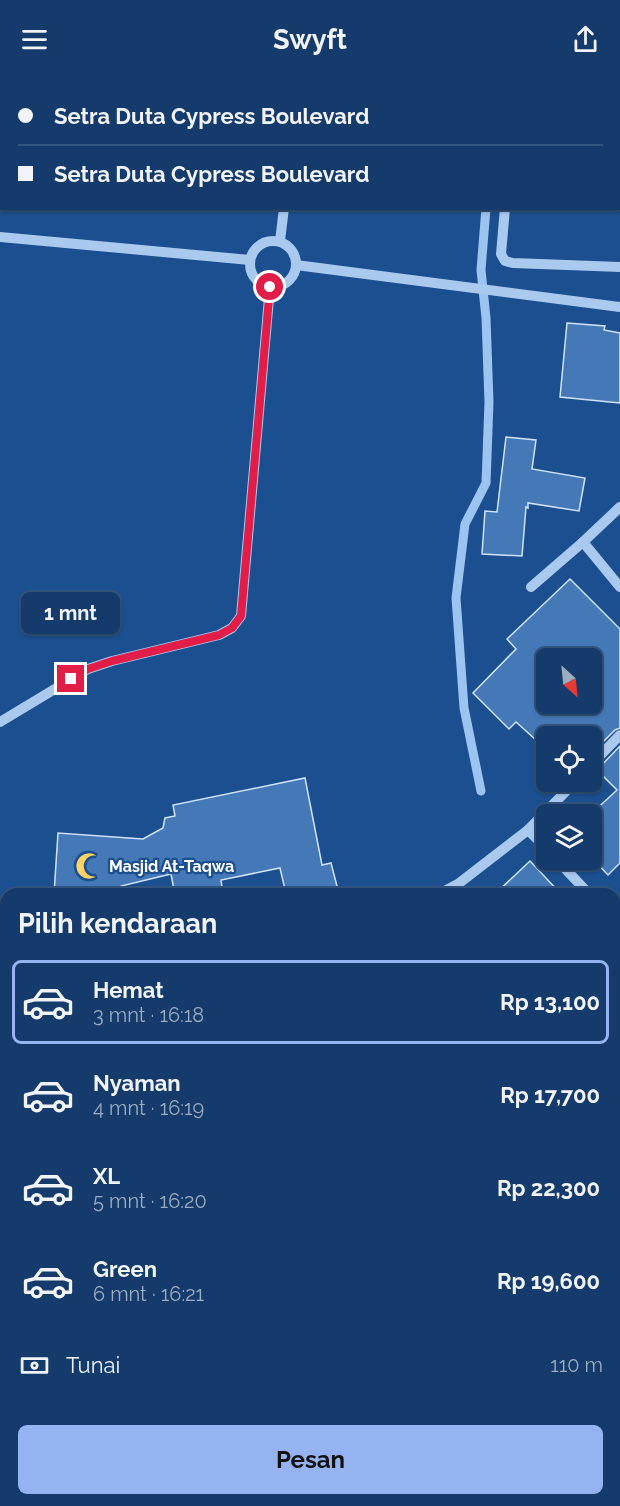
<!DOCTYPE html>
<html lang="id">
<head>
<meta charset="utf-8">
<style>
	:root { --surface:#143b6b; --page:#214673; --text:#f1f3f6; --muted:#9dadc1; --line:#33557e; --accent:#95b2f1 }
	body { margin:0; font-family:Raleway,sans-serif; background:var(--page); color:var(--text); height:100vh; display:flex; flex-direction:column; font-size:22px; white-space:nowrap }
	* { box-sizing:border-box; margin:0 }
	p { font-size:20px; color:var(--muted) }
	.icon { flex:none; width:33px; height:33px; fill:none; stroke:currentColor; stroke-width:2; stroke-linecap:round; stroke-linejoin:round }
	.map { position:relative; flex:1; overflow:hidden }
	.side { position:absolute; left:0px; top:810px; width:621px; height:618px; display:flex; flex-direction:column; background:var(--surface); border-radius:18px 18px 0 0; box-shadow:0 2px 4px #0004,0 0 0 2px var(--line) }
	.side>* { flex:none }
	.top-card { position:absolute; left:0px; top:0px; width:621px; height:132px; box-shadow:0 2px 4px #0004,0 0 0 2px var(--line); display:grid; align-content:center; height:132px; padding:0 18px; background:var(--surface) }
	.needle { width:39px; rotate:153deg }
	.controls { position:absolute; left:536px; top:570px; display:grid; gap:12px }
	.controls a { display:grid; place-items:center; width:66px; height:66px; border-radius:9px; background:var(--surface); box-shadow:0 2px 4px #0004,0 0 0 2px var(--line); font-size:30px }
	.end { position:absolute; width:27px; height:27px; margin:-14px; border:8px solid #e11d48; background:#fff; box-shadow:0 0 0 3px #fff }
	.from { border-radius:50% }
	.bubble { position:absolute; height:42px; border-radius:9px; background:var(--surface); box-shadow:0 2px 4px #0004,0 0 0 2px var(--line); font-size:20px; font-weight:700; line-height:42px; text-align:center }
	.top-card b { display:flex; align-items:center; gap:21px; height:57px; font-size:22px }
	.top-card b+b { border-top:2px solid var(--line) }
	.top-card i { width:15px; height:15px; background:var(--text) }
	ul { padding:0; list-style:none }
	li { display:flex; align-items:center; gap:18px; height:84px; margin:0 12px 9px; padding:0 6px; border:3px solid transparent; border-radius:9px }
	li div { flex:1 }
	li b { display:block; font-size:22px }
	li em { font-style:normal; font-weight:700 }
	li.on { border-color:var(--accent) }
	li>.icon { width:54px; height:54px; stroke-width:1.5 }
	h2 { padding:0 18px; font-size:27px; line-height:72px }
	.pay { display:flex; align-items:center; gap:15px; height:66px; padding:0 18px; font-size:22px }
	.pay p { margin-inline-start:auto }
	.cta { display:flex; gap:12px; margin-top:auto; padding:12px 18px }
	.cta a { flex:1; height:69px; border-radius:9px; background:var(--accent); color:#111; font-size:24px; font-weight:700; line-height:69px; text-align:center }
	header { display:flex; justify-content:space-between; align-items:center; height:78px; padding:0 18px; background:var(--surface); font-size:27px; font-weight:700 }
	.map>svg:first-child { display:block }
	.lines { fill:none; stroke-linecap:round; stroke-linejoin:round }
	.stream { stroke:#9cc4f0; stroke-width:9 }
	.building { fill:#4478b7; stroke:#cfe3fa; stroke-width:1.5; fill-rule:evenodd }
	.minor { stroke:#a9c9ee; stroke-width:10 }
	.route { stroke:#e11d48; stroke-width:8 }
	.labels { text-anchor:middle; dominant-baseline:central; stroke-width:4.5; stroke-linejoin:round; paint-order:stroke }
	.poi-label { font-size:16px; font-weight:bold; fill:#fff; stroke:#1b4f8f; text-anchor:start }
</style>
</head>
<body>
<header><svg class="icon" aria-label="menu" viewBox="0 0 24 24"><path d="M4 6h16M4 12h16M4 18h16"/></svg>Swyft<svg class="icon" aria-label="share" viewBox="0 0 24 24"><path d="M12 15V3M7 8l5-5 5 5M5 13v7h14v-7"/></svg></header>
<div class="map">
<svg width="620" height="1428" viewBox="0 0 620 1428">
	<rect width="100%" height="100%" fill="#1b4f8f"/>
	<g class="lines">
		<g class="stream">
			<polyline points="495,2 495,0"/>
			<polyline points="481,713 464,630 456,520 465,446 486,405 489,324 486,240 481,192 486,130"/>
		</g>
	</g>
	<g class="building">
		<polygon points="567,245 605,248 604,252 620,255 620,325 560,319"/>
		<polygon points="506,359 536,362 532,391 585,400 579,433 528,425 528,430 526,429 522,478 482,476 485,433 497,434"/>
		<path d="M 570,501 L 620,551 L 620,650 L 615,652 L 591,676 L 591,658 L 546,658 L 546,671 L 516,644 L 509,651 L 473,615 L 516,571 L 507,561 ZM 546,580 L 591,580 L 591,626 L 546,626 Z"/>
		<polygon points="620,668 620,785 608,797 591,779 591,736 617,712 597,692"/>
		<polygon points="305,700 322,787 331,785 339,816 286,816 280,790 221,802 223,816 190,816 188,809 174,812 171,796 121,808 120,816 54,816 58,755 143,761 163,750 165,740 175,738 173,727"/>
		<polygon points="530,783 561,816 495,816"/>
	</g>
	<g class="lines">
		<g class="minor">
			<polyline points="301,2 301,0"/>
			<polyline points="518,2 518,0"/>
			<polyline points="505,130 501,176 505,183 513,185 620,189"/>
			<polyline points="0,159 250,182"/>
			<circle cx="273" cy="186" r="23"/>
			<polyline points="280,163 284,130"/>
			<polyline points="296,187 620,229"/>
			<polyline points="620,429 583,464 620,509"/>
			<polyline points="531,509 583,464"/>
			<polyline points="0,644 88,591 112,583 219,557 232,550 241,538 270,209"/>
			<polyline points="591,687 620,657"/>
			<polyline points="528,752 546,770"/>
			<polyline points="557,782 589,816"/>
			<polyline points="439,816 458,806 528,752 575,704"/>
			<polyline points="0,852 2,847"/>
			<polyline points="615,852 620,861"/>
			<polyline points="0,940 6,914"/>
			<polyline points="615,940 620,939"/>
			<polyline points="0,987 6,986"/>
			<polyline points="0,1003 6,1035"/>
			<polyline points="615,1098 620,1097"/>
			<polyline points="615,1247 620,1246"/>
			<polyline points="615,1385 620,1384"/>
			<polyline points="393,1422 394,1428"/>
			<polyline points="64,1428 95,1428 168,1422"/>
		</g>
	</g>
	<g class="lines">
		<polyline class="route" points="71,601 88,591 112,583 219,557 232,550 241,538 270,209"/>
	</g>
	<defs>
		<symbol id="mosque-bare" viewBox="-9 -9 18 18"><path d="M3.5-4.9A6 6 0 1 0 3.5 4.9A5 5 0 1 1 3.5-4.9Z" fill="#ffd166" stroke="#1b4f8f" stroke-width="2.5" paint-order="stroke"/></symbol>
	</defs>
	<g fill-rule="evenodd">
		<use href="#mosque-bare" x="70" y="769" width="38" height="38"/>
	</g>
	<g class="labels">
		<g class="poi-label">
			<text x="109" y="788">Masjid At-Taqwa</text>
		</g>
	</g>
</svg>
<div class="controls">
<a><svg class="needle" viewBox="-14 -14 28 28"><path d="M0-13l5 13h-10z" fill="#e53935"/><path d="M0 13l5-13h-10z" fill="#9dadc1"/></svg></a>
<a><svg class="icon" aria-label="locate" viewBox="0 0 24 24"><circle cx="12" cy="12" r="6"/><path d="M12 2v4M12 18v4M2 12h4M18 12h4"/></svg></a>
<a><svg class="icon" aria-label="layers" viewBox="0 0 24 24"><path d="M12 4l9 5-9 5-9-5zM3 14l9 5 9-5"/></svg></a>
</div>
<i class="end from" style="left:270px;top:209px"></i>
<i class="end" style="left:71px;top:601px"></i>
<div class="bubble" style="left:21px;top:514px;width:99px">1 mnt</div>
<div class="top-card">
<b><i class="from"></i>Setra Duta Cypress Boulevard</b>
<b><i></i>Setra Duta Cypress Boulevard</b>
</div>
<section class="side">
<h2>Pilih kendaraan</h2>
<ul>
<li class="on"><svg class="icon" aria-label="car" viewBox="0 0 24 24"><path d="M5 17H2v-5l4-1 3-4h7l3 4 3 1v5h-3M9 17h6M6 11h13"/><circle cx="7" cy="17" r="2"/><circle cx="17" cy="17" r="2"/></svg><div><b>Hemat</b><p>3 mnt · 16:18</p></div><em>Rp 13,100</em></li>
<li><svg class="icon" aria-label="car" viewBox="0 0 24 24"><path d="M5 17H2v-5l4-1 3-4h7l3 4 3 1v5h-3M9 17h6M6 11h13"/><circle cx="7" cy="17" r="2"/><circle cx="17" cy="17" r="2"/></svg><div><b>Nyaman</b><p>4 mnt · 16:19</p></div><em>Rp 17,700</em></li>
<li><svg class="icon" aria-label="car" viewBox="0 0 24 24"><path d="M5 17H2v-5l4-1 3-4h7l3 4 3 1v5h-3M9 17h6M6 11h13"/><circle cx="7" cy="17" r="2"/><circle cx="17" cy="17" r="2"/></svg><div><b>XL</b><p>5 mnt · 16:20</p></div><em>Rp 22,300</em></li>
<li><svg class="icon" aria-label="car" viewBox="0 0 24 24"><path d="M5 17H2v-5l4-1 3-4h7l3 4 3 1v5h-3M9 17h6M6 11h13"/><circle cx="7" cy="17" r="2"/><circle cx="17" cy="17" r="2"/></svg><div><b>Green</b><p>6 mnt · 16:21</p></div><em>Rp 19,600</em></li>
</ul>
<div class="pay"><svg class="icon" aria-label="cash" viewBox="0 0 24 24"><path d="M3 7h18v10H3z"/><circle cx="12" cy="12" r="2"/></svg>Tunai<p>110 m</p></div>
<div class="cta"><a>Pesan</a></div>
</section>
</div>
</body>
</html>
